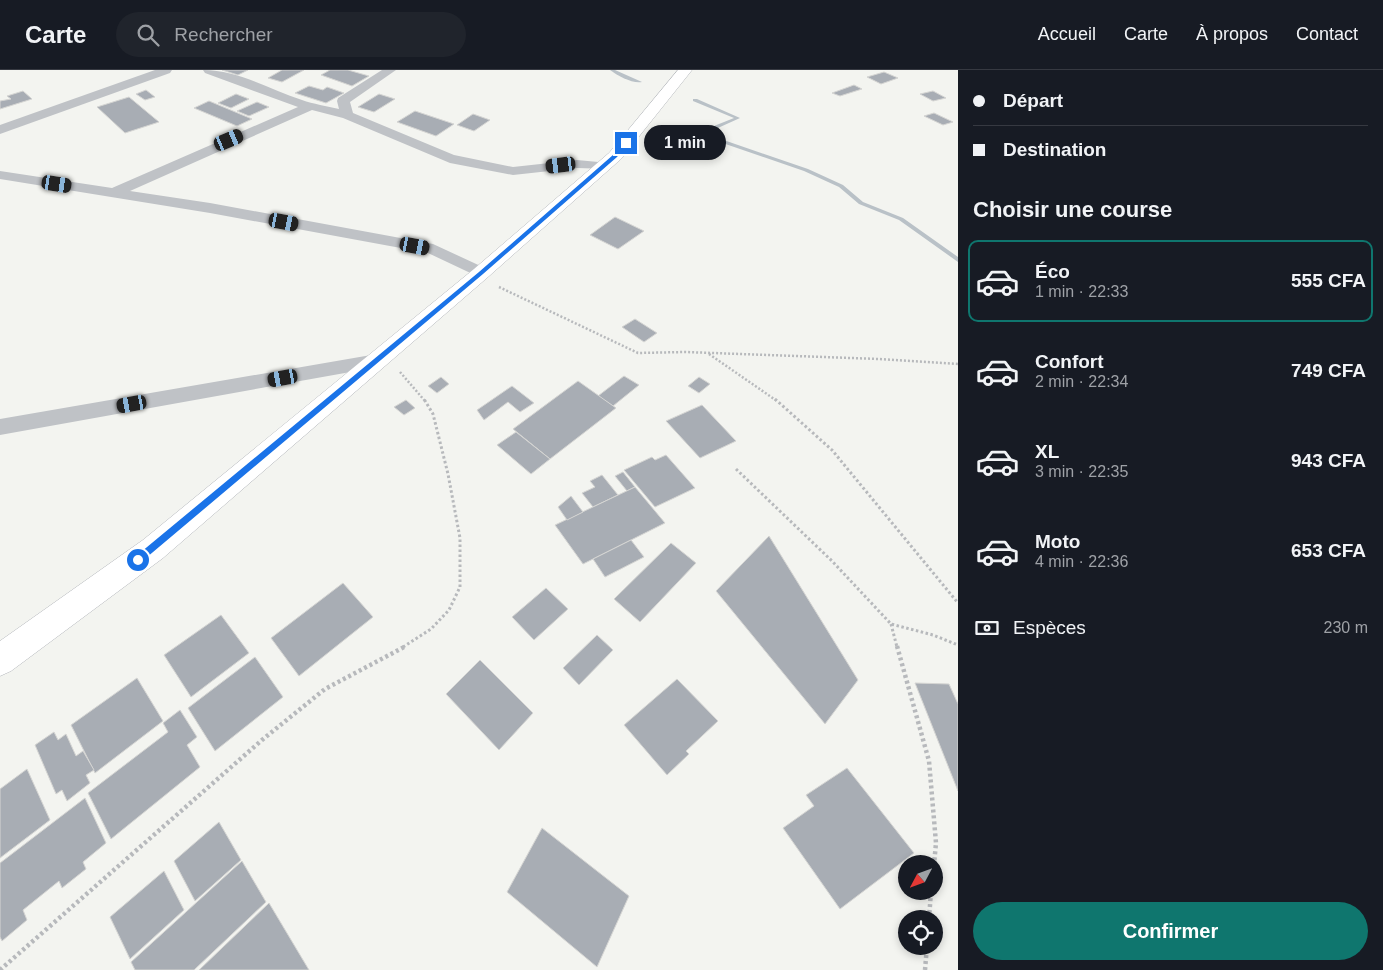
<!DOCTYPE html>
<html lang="fr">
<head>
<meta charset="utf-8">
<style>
	:root { --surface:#171b24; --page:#20242c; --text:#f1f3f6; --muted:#9ea1a6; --line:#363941; --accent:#0f766e }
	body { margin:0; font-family:Arial,sans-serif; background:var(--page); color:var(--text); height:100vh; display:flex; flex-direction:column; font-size:19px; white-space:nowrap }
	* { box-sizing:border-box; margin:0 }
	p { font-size:16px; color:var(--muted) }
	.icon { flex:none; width:28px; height:28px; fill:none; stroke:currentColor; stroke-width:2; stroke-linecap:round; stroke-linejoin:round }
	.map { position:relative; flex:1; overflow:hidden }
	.details { display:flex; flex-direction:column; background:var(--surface); width:425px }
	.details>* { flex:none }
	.hud { display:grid; align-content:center; height:110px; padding:0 15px; background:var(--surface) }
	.needle { width:32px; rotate:229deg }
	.buttons { position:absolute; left:898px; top:785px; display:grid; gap:10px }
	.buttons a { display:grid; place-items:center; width:45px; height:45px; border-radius:50%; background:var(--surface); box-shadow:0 2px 8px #0003; font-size:25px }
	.end { position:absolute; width:22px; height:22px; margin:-11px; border:6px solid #1a73e8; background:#fff; box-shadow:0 0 0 2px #fff }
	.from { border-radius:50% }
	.bubble { position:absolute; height:35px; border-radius:18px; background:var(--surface); box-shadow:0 2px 8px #0003; font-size:16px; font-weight:700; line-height:35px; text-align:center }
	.car { position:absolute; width:15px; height:30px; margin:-15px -8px; border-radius:6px; box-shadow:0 0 4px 1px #0007; background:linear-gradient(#222 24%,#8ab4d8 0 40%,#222 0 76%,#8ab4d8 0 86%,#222 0) }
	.hud b { display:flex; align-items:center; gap:18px; height:48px; font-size:19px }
	.hud b+b { border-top:1px solid var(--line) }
	.hud i { width:12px; height:12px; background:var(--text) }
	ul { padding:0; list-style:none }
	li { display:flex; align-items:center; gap:15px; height:82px; margin:0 10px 8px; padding:0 5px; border:2px solid transparent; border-radius:10px }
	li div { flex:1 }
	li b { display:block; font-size:19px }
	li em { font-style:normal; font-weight:700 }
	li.current { border-color:var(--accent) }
	li>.icon { width:45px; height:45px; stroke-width:1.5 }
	h2 { padding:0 15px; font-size:22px; line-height:60px }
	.pay { display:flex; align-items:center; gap:12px; height:55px; padding:0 15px; font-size:19px }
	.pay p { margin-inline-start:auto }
	.action { display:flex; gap:10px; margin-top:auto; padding:10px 15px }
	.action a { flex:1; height:58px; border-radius:30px; background:var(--accent); color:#fff; font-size:20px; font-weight:700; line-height:58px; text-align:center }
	header { display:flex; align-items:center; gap:30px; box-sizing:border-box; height:70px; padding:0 25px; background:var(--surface); border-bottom:1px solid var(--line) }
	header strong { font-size:24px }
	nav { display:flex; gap:28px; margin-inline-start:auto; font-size:18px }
	.search { width:350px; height:45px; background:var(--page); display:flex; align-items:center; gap:12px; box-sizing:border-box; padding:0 18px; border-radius:28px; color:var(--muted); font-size:19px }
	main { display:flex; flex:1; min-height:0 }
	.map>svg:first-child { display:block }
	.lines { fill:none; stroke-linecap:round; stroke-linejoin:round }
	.stream { fill:#b9c1c7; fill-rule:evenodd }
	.building { fill:#a8adb4; stroke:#d5d5d3 }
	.secondary-casing { stroke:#b2b5ba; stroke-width:1 }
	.path-far2 { stroke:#b7b9bc; stroke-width:2.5; stroke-dasharray:2 2; stroke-linecap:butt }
	.path-far1 { stroke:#b7b9bc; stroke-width:3; stroke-dasharray:2.5 2.5; stroke-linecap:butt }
	.path { stroke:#b7b9bc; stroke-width:4.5; stroke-dasharray:3 3; stroke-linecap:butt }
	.street { fill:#bfc2c6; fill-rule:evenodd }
	.secondary { fill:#fff; fill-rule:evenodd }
	.route { fill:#1a73e8 }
</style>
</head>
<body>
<header>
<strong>Carte</strong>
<div class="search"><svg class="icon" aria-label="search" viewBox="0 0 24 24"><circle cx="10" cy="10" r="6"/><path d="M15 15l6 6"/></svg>Rechercher</div>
<nav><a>Accueil</a><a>Carte</a><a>À propos</a><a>Contact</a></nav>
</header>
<main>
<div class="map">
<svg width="958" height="900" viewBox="0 0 958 900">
	<rect width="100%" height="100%" fill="#f3f4f0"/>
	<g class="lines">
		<g class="stream">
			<path d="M 610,0 L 615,0 L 642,12 C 633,14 618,6 610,0 Z"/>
			<polygon points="693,29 697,29 740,48 709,62 712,66 808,99 843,115 863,132 903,148 958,187 958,192 899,150 859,134 839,117 804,101 708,68 704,61 704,60 734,48 693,31"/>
		</g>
	</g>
	<g class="building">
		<polygon points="222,0 248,0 238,5"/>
		<polygon points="282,0 304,0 282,12 268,8"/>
		<polygon points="330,0 348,0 369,6 352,16 321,5"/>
		<polygon points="884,2 898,8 881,14 867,7"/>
		<polygon points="854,15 862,19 840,26 832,23"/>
		<polygon points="309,16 323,20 327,17 344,23 326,33 295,23"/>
		<polygon points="146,20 155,27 145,30 136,24"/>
		<polygon points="23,21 32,29 0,39 0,31 11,29 7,26"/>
		<polygon points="933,21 946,28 933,31 920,24"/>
		<polygon points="236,24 249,29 231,38 218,33"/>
		<polygon points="379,24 395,29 374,42 358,37"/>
		<polygon points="129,27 159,52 125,63 97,37"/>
		<polygon points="209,31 252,49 237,56 194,38"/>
		<polygon points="257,32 269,37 249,46 237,41"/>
		<polygon points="415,41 454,54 436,66 397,52"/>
		<polygon points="934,43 953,52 943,55 924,46"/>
		<polygon points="473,44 490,50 474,61 457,55"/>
		<polygon points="615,147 644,161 618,179 590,165"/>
		<polygon points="635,249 657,263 644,272 622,257"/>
		<polygon points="624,306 639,315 613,336 598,326"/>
		<polygon points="441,307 449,314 437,323 428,316"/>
		<polygon points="699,307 710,314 699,323 688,316"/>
		<polygon points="578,311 616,338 550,389 513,359"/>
		<polygon points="512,316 534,333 520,342 508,332 484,350 477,340"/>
		<polygon points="406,330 415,338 404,345 394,337"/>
		<polygon points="702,335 736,371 700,388 666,351"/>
		<polygon points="516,362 550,389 531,404 497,375"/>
		<polygon points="666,385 695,418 655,437 624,400 652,387 655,390"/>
		<polygon points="623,402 635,417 627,421 615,406"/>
		<polygon points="602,405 618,425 593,437 582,423 595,417 590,411"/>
		<polygon points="635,417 665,453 583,494 555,455"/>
		<polygon points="571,426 583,442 567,450 558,437"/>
		<polygon points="769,466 858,610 825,654 716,521"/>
		<polygon points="631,470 644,487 605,507 593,489"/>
		<polygon points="671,473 696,493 640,552 614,529"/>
		<polygon points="343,513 373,547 299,606 271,568"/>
		<polygon points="546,518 568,539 534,570 512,547"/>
		<polygon points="221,545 249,583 191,627 164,585"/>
		<polygon points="597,565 613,580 579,615 563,598"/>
		<polygon points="255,587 283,627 215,681 188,638"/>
		<polygon points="480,590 533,643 499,680 446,624"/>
		<polygon points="137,608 163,651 95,703 71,655"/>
		<polygon points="677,609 718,651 686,681 689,684 667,705 624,655"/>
		<polygon points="915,613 949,614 958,634 958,721"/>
		<polygon points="180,640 197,667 187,675 200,697 111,769 88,723 168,662 163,653"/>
		<polygon points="54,662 58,670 66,664 76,686 83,681 94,700 86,705 90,713 67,731 62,720 56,724 35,675"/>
		<polygon points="847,698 914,783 840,839 783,758 814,736 806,725"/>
		<polygon points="27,699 50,750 0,788 0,719"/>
		<polygon points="85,728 106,773 83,792 86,799 62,818 59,811 23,840 27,850 2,871 0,867 0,793"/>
		<polygon points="219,752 241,790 195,831 174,791"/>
		<polygon points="542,758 629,826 597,897 507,822"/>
		<polygon points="242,791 266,832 194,900 135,900 131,892"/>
		<polygon points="164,801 184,840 130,889 110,847"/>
		<polygon points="269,833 309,900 199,900"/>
	</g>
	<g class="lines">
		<defs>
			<polygon id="secondary" points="678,0 692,0 621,89 488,207 163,488 11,601 0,606 0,571 143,470 474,199 609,83"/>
		</defs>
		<use href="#secondary" class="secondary-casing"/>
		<g class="path-far2">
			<polyline points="499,217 638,283 685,282 879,289 958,294"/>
			<polyline points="709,284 777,331"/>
			<polyline points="400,302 425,331"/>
		</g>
		<g class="path-far1">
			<polyline points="775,329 832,380 958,533"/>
			<polyline points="736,399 832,491 891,554 933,565 958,575"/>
			<polyline points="891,554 897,577"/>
			<polyline points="403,577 431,559 449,540 460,517 460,468 448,404 433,344 424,329"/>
		</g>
		<g class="path">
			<polyline points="897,576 929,691 936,773 934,795"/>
			<polyline points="929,849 931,821"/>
			<polyline points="0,900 262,670 325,619 406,576"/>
			<polyline points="925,900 927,876"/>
		</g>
		<g class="street">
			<polygon points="155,0 172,0 170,3 0,64 0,55"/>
			<path d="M 203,0 C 238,0 269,19 302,30 C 313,34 327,36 339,39 L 337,31 L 338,28 L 382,0 L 396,0 L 350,32 L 353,43 L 454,85 L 513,97 L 577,90 L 609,93 L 611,96 L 609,99 L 577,98 L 513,105 L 450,93 L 343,48 L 312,40 L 130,121 L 210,133 L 433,174 L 487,199 L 490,203 L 487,207 L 481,208 L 428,183 L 210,143 L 0,109 L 0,101 L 112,118 L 298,37 L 205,3 Z"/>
			<polygon points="377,284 384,286 387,291 384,296 0,365 0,349"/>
		</g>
		<use href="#secondary" class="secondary"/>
	</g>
	<polygon class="route" points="626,71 628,73 617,87 483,204 140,493 135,493 135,487 479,202 613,85"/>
</svg>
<div class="buttons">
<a><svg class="needle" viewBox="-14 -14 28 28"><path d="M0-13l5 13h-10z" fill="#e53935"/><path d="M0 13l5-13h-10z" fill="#9ea1a6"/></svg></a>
<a><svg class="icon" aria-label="locate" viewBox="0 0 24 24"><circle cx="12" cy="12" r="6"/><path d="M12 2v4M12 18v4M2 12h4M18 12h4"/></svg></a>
</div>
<i class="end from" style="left:138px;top:490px"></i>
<i class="end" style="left:626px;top:73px"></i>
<div class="bubble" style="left:644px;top:55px;width:82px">1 min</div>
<i class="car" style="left:229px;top:70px;rotate:67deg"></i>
<i class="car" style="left:561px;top:95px;rotate:263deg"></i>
<i class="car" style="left:57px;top:114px;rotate:99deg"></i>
<i class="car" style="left:284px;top:152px;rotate:101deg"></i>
<i class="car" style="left:415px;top:176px;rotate:101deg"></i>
<i class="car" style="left:283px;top:308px;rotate:260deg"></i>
<i class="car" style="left:132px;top:334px;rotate:260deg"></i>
</div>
<section class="details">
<div class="hud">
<b><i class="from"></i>Départ</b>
<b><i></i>Destination</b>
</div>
<h2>Choisir une course</h2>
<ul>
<li class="current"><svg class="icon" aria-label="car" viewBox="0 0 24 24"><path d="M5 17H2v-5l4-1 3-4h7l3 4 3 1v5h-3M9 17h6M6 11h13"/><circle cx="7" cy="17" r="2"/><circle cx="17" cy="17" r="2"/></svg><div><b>Éco</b><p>1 min · 22:33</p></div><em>555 CFA</em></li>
<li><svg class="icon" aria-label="car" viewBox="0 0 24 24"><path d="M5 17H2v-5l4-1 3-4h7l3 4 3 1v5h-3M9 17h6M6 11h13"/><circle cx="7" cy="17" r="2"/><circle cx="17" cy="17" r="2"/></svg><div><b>Confort</b><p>2 min · 22:34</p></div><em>749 CFA</em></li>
<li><svg class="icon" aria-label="car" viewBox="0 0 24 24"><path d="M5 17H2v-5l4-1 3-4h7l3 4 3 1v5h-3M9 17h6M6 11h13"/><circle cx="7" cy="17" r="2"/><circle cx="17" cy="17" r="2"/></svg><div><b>XL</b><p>3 min · 22:35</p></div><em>943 CFA</em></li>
<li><svg class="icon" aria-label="car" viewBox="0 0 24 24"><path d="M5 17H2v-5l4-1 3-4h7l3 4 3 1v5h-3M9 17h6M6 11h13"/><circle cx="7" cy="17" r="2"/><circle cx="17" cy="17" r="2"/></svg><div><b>Moto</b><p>4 min · 22:36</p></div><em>653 CFA</em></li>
</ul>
<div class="pay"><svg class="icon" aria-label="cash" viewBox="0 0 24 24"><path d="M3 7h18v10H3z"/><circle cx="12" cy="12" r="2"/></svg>Espèces<p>230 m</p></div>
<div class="action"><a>Confirmer</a></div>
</section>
</main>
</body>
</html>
